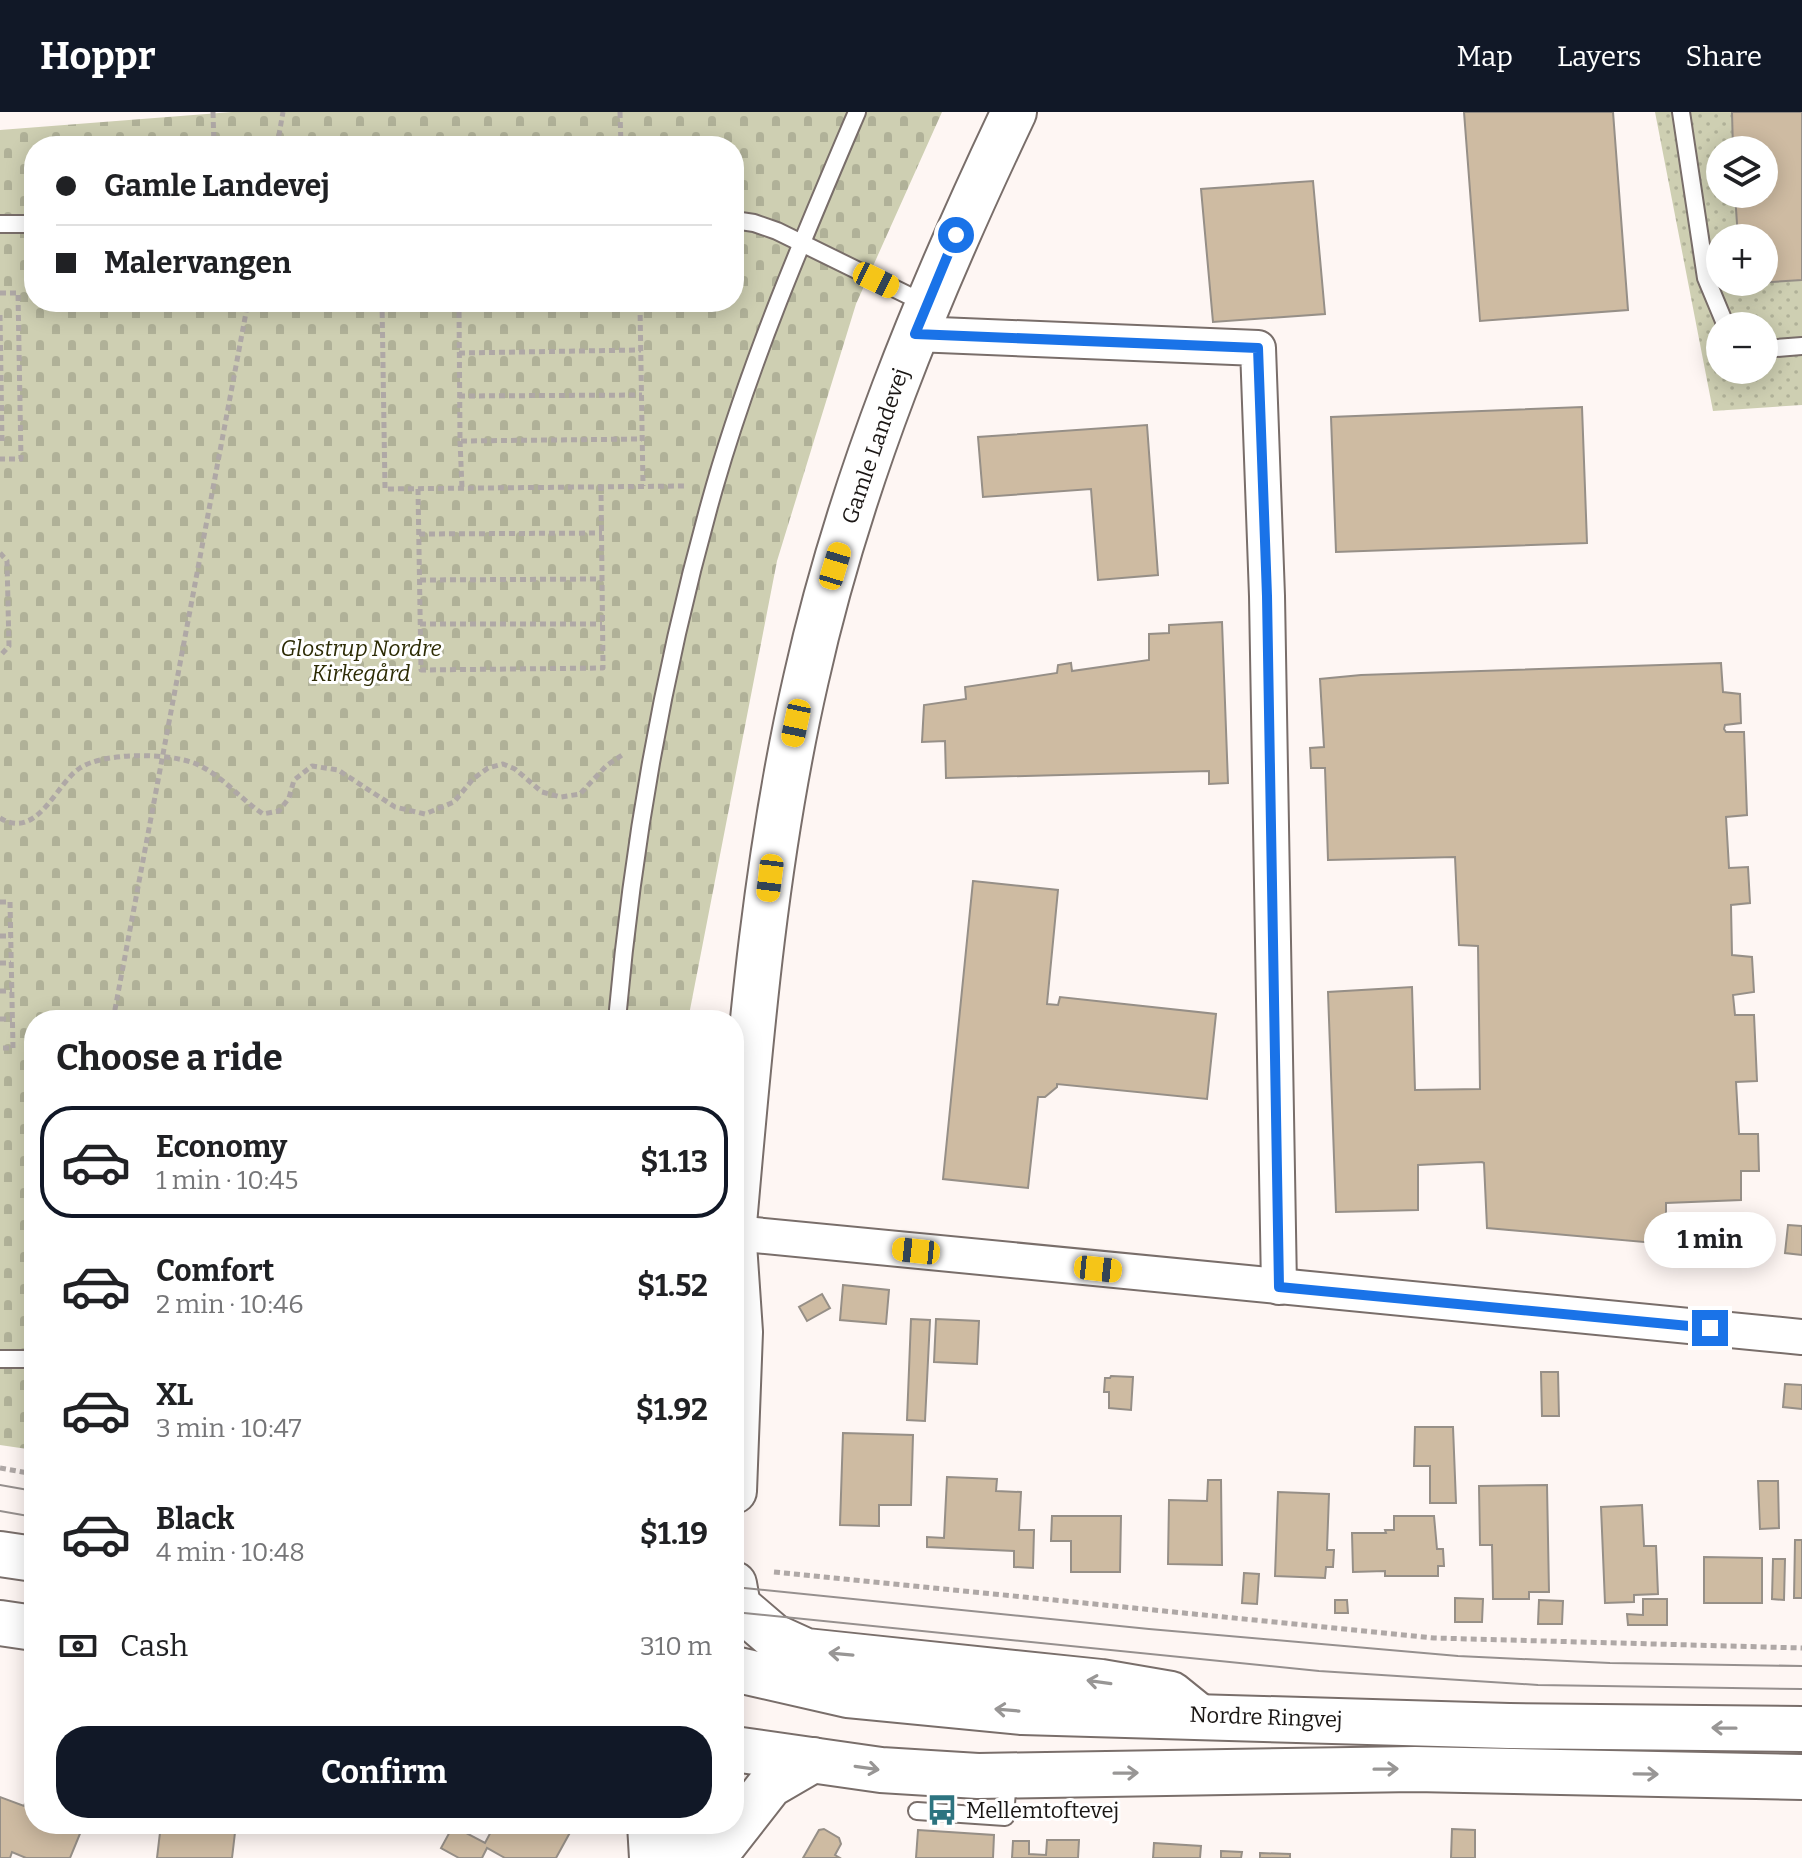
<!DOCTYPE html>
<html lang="en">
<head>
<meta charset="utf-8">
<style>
	:root { --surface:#fff; --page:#f6f6f6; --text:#202124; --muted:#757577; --line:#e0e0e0; --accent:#111827 }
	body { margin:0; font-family:Bitter,serif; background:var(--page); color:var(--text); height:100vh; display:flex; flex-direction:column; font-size:30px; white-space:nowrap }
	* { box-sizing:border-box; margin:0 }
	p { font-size:26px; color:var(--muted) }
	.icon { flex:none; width:44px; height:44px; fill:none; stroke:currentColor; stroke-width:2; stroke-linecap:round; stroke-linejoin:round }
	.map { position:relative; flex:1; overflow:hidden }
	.panel { position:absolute; left:24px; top:898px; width:720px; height:824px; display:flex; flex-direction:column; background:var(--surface); border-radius:32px; box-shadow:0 4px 20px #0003 }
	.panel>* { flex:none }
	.top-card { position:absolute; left:24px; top:24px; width:720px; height:176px; border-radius:32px; box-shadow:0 4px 20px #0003; display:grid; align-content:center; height:176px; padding:0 32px; background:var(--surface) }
	.tools { position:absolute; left:1706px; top:24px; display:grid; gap:16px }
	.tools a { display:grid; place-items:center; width:72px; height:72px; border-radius:50%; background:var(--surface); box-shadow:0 4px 20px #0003; font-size:40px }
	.end { position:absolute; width:36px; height:36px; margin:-18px; border:10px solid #1a73e8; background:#fff; box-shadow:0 0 0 4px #fff }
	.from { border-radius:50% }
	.bubble { position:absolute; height:56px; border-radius:28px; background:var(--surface); box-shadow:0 4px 20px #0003; font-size:26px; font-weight:700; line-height:56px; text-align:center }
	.car { position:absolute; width:24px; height:48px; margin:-24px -12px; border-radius:10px; box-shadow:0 0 6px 2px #0007; background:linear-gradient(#f5c518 24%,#345 0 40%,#f5c518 0 76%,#345 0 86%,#f5c518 0) }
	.top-card b { display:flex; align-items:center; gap:28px; height:76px; font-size:30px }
	.top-card b+b { border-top:2px solid var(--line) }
	.top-card i { width:20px; height:20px; background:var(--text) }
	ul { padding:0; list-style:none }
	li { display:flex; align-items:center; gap:24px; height:112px; margin:0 16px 12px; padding:0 16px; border:4px solid transparent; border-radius:32px }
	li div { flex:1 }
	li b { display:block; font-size:30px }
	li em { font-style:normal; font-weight:700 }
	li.selected { border-color:var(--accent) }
	li>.icon { width:72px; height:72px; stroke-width:1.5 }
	h2 { padding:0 32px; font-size:36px; line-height:96px }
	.pay { display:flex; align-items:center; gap:20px; height:88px; padding:0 32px; font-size:30px }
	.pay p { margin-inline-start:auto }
	.primary-button { display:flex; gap:16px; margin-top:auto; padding:16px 32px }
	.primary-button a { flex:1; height:92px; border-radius:32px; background:var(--accent); color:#fff; font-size:32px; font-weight:700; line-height:92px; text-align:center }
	header { display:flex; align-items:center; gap:48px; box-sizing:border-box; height:112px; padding:0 40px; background:var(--accent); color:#fff }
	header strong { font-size:38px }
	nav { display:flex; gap:44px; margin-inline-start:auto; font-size:28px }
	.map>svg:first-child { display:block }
	.grass { fill:url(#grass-dots); fill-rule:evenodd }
	.cemetery { fill:url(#cemetery-stones); fill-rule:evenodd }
	.building { fill:#cebba2; stroke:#968f87; stroke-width:2 }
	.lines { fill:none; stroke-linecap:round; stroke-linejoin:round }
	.lane-casing { stroke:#796e6a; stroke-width:20 }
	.street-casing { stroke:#796e6a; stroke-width:38 }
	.secondary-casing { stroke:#796e6a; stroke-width:48 }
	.primary-casing { stroke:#796e6a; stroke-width:48 }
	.path { stroke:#afa8a6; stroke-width:5; stroke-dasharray:6 4; stroke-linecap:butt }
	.lane { stroke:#fff; stroke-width:16 }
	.street { stroke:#fff; stroke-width:34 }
	.secondary { stroke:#fff; stroke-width:44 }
	.primary { stroke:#fff; stroke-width:44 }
	.tram { stroke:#96908e; stroke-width:2 }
	.oneway { stroke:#989695 }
	.route { stroke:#1a73e8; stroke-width:10 }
	.labels { text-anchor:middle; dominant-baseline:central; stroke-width:6; stroke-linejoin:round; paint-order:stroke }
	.street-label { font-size:22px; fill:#1a1614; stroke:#fff }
	.park-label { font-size:22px; font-style:italic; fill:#2c2b04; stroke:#fff }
	.poi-label { font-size:22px; fill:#1a1614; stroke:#fff; text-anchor:start }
</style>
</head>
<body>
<header>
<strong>Hoppr</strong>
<nav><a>Map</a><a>Layers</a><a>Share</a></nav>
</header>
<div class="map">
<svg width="1802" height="1746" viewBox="0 0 1802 1746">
	<defs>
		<pattern id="grass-dots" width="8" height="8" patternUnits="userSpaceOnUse" patternTransform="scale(2)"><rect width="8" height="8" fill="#cecfb2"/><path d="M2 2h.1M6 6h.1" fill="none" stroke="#b0b198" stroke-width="1.8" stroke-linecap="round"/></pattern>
		<pattern id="cemetery-stones" width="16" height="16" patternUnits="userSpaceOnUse" patternTransform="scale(2)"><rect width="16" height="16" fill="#cecfb2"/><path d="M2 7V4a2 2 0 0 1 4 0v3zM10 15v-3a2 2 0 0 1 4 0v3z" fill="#b0b198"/></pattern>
	</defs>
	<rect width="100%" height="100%" fill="#fef6f3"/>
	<path class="grass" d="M 1655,0 L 1802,0 L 1802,293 L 1713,299 ZM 1720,38 L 1764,38 L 1764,82 L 1720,82 ZM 1720,126 L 1764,126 L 1764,170 L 1720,170 ZM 1720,214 L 1764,214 L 1764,258 L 1720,258 Z"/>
	<path class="cemetery" d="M 232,0 L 942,0 L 856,192 L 777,449 L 688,908 L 34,908 L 34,1338 L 0,1333 L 0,18 ZM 34,34 L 734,34 L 734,190 L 34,190 Z"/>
	<g class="building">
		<polygon points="1464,0 1613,0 1628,198 1480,209"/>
		<polygon points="1732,0 1802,0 1802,168 1740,172 1764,170 1764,126 1738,126 1735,82 1764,82 1764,38 1733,38"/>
		<polygon points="1313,69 1325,202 1213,210 1201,77"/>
		<polygon points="1582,295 1587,431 1336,440 1331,305"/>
		<polygon points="1147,313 1158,463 1098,468 1091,377 983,385 978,325"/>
		<polygon points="1222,510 1228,671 1209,672 1209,659 946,666 945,629 922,630 924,593 966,587 965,575 1057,561 1058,553 1071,551 1072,559 1149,548 1149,522 1169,521 1169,513"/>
		<polygon points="1721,551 1723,580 1740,582 1741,611 1725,613 1724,617 1726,620 1744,620 1747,703 1726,705 1729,756 1748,755 1750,791 1731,793 1732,843 1752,845 1754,880 1733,883 1735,903 1754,903 1757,969 1736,970 1739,1022 1758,1022 1759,1059 1741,1059 1741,1088 1666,1091 1666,1132 1487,1116 1484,1051 1482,1050 1418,1053 1418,1098 1336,1100 1328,880 1412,875 1415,978 1480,977 1478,834 1459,833 1455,745 1328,748 1325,656 1311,656 1310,636 1324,635 1320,567 1361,563"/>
		<polygon points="973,769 1058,778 1047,892 1058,893 1060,885 1216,902 1207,987 1057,972 1057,975 1045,985 1038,985 1028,1076 943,1067"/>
		<polygon points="1788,1113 1802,1114 1802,1143 1785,1141"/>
		<polygon points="843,1173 889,1178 886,1212 840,1208"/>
		<polygon points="822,1182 830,1196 807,1209 799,1195"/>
		<polygon points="911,1207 930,1208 925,1309 907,1308"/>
		<polygon points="936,1207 979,1209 977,1252 934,1250"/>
		<polygon points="1541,1260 1558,1260 1559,1304 1542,1304"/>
		<polygon points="1111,1264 1133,1265 1131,1298 1109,1296 1109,1280 1104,1280 1105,1266 1110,1266"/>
		<polygon points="1785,1272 1802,1273 1802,1297 1783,1295"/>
		<polygon points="1415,1315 1453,1315 1456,1391 1430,1391 1430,1354 1414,1354"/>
		<polygon points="843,1321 913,1323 911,1393 879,1393 879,1414 840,1413"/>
		<polygon points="947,1365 997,1367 996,1379 1021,1380 1019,1418 1034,1418 1033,1456 1014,1455 1014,1439 927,1435 927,1425 944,1426"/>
		<polygon points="1208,1368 1221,1368 1222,1453 1168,1452 1169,1388 1207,1389"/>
		<polygon points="1758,1369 1778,1369 1779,1416 1760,1417"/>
		<polygon points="1547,1373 1549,1480 1529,1480 1529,1487 1493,1487 1492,1433 1480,1433 1479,1374"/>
		<polygon points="1278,1380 1329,1382 1327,1438 1334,1438 1333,1455 1326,1455 1325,1466 1275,1464"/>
		<polygon points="1642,1393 1644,1434 1656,1434 1658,1482 1634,1483 1634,1490 1605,1491 1601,1395"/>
		<polygon points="1052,1404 1121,1404 1120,1460 1071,1460 1071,1429 1051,1429"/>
		<polygon points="1394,1404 1434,1404 1437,1437 1443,1437 1444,1454 1438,1454 1438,1464 1385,1464 1385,1459 1353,1460 1352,1421 1386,1421 1385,1418 1394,1418"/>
		<polygon points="1795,1428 1802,1428 1802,1486 1794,1486"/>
		<polygon points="1704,1445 1762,1446 1762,1491 1704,1491"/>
		<polygon points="1773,1447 1785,1447 1784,1488 1772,1487"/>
		<polygon points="1244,1461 1259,1462 1257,1492 1242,1491"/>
		<polygon points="1455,1486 1483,1487 1482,1510 1455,1510"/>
		<polygon points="1643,1487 1667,1487 1667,1513 1628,1513 1627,1502 1643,1503"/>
		<polygon points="1335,1488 1347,1488 1348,1501 1335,1501"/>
		<polygon points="1539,1488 1563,1489 1562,1512 1538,1512"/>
		<polygon points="34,1670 34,1712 84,1712 70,1746 26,1746 12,1740 10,1746 0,1746 0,1685 24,1694"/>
		<polygon points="161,1712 236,1712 232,1746 157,1746"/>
		<polygon points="495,1712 568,1712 573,1715 556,1746 505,1746 487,1736 482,1746 459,1746 441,1736 453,1714 485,1731"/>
		<polygon points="824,1717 839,1726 841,1732 835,1743 840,1746 803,1746 819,1718"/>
		<polygon points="1452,1717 1475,1718 1475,1746 1451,1746"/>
		<polygon points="918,1718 994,1723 993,1746 916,1746"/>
		<polygon points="1047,1728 1079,1728 1078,1746 1012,1746 1013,1729 1029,1729 1029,1742 1046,1743"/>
		<polygon points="1154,1731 1201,1734 1200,1746 1153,1746"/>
		<polygon points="1221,1739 1242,1740 1241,1746 1221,1746"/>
		<polygon points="1260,1741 1290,1742 1290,1746 1260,1746"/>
	</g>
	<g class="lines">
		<defs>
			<g id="lane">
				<polyline points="1681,0 1706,166 1726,214"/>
				<polyline points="734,108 754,111 777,119 926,192"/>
				<polyline points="0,112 34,112"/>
				<polyline points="1764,237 1802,234"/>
				<path d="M 617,908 C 633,727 665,548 715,373 C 752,245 805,122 857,0"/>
				<polyline points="0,1247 34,1247"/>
				<polyline points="917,1699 1005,1705 1008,1666"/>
			</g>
			<g id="street">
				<polyline points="915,222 1258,236 1267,484 1279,1175"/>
				<polyline points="734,1121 1802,1225"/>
			</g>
			<g id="secondary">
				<path d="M 734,1112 C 750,929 765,746 806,567 C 850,369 927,183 1014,0"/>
				<polyline points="734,1132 740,1220 734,1379"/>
				<polyline points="734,1472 738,1494 773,1524 806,1539 1101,1570 1171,1582 1197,1603"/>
				<polyline points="650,1712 652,1746"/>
				<polyline points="680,1746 691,1712"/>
				<polyline points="713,1746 770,1673 813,1648"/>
			</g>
			<g id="primary">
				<polyline points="0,1442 34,1447"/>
				<polyline points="0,1511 34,1516"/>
				<polyline points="734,1557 848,1583 1022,1600 1509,1614 1802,1617"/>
				<polyline points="734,1637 881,1658 978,1664 1415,1657 1802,1665"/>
			</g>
		</defs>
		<use href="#lane" class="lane-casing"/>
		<use href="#street" class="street-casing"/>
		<use href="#secondary" class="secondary-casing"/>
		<use href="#primary" class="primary-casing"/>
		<g class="path">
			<polyline points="213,0 214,34"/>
			<polyline points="620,0 621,34"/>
			<polyline points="277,34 283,0"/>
			<polyline points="0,181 18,181 21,347 0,347"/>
			<polyline points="382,190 385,377 686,374"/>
			<polyline points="459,190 460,329 642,327"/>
			<polyline points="459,195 640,194 643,374"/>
			<polyline points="0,203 2,329 0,329"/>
			<polyline points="459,241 641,238"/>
			<polyline points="459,284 642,283"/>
			<polyline points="460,329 462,376"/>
			<polyline points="418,377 421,558 603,556 601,375"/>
			<polyline points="419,422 602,421"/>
			<polyline points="0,441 7,449 9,534 0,544"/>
			<polyline points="420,468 602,467"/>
			<polyline points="420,512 602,512"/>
			<path d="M 0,706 C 38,729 56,671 80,656 C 104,640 167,641 194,651 C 221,662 239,686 263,702 L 279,699 L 289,686 L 294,668 L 312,654 L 338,658 L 395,695 L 425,702 L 454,690 L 473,667 L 488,656 L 503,652 L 515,657 L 542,680 L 561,685 L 580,682 L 606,654 L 625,641"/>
			<polyline points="0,790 10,790 13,936 0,936"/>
			<polyline points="0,824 11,824"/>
			<polyline points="0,851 11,851"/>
			<polyline points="0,879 12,879"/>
			<polyline points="0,907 12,907"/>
			<polyline points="113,908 248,190"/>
			<polyline points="0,1356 34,1362"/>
			<polyline points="774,1460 1434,1526 1802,1536"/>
		</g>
		<use href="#lane" class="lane"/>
		<use href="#street" class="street"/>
		<use href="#secondary" class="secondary"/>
		<use href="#primary" class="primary"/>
		<g class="tram">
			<polyline points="0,1373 34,1379"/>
			<polyline points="0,1399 34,1405"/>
			<polyline points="734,1475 1149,1517 1458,1544 1610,1551 1802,1554"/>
			<polyline points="734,1500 1319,1559 1538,1573 1802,1577"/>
		</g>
	</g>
	<defs><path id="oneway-shaft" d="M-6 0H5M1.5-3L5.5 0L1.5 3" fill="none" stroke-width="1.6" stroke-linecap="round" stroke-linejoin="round" transform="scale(2)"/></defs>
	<g class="oneway">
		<use href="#oneway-shaft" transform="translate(841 1542) rotate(-175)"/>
		<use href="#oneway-shaft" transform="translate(1099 1570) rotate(-172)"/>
		<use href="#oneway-shaft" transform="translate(1007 1598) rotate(-175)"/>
		<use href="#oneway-shaft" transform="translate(1724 1616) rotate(-179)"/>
		<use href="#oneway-shaft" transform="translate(867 1656) rotate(8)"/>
		<use href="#oneway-shaft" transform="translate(1386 1657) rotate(-1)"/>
		<use href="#oneway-shaft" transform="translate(1126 1661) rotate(-1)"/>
		<use href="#oneway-shaft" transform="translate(1646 1662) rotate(1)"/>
	</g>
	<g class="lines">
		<polyline class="route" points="956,123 915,222 1258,236 1267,484 1279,1175 1710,1216"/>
	</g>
	<defs>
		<symbol id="bus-bare" viewBox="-9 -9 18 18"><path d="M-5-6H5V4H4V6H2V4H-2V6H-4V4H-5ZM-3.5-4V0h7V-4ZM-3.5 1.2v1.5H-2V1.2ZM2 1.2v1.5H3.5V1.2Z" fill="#2d7480" stroke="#fff" stroke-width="2.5" paint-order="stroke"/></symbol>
	</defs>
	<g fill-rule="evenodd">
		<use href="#bus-bare" x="920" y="1676" width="44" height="44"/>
	</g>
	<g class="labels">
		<g class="street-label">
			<text transform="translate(875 334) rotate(-71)">Gamle Landevej</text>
			<text transform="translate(1266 1605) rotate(2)">Nordre Ringvej</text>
		</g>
		<g class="park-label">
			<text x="361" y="536">Glostrup Nordre<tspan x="361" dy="25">Kirkegård</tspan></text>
		</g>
		<g class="poi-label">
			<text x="966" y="1698">Mellemtoftevej</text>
		</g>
	</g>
</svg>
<div class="tools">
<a><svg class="icon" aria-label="layers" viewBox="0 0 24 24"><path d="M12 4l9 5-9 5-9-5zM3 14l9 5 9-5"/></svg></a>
<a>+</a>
<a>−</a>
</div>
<i class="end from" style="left:956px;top:123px"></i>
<i class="end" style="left:1710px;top:1216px"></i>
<div class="bubble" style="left:1644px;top:1100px;width:132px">1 min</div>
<i class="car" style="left:876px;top:168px;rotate:116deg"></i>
<i class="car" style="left:835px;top:454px;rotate:17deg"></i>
<i class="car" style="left:796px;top:611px;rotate:192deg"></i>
<i class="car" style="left:770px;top:766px;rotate:187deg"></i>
<i class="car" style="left:916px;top:1139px;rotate:276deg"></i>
<i class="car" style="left:1098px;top:1157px;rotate:96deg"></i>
<div class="top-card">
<b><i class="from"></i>Gamle Landevej</b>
<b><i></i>Malervangen</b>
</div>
<section class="panel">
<h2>Choose a ride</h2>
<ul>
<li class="selected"><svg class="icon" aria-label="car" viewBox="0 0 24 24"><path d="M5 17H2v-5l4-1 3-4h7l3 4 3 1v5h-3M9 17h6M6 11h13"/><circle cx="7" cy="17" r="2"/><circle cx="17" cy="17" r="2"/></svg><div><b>Economy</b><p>1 min · 10:45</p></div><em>$1.13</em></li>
<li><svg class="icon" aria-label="car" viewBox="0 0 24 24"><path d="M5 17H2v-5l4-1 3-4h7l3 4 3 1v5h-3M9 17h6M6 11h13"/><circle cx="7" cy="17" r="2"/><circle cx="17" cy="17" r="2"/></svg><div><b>Comfort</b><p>2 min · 10:46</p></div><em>$1.52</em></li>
<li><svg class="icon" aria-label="car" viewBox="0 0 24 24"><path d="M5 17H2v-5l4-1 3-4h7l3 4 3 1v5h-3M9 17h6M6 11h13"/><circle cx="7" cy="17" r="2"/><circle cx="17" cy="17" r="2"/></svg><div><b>XL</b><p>3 min · 10:47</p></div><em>$1.92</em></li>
<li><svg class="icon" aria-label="car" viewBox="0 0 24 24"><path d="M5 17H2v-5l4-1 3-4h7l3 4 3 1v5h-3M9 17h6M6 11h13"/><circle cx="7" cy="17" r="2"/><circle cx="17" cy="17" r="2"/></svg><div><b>Black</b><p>4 min · 10:48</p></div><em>$1.19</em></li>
</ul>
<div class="pay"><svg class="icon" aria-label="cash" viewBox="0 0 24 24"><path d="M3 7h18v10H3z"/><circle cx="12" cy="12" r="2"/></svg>Cash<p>310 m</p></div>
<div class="primary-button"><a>Confirm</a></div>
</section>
</div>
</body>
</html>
